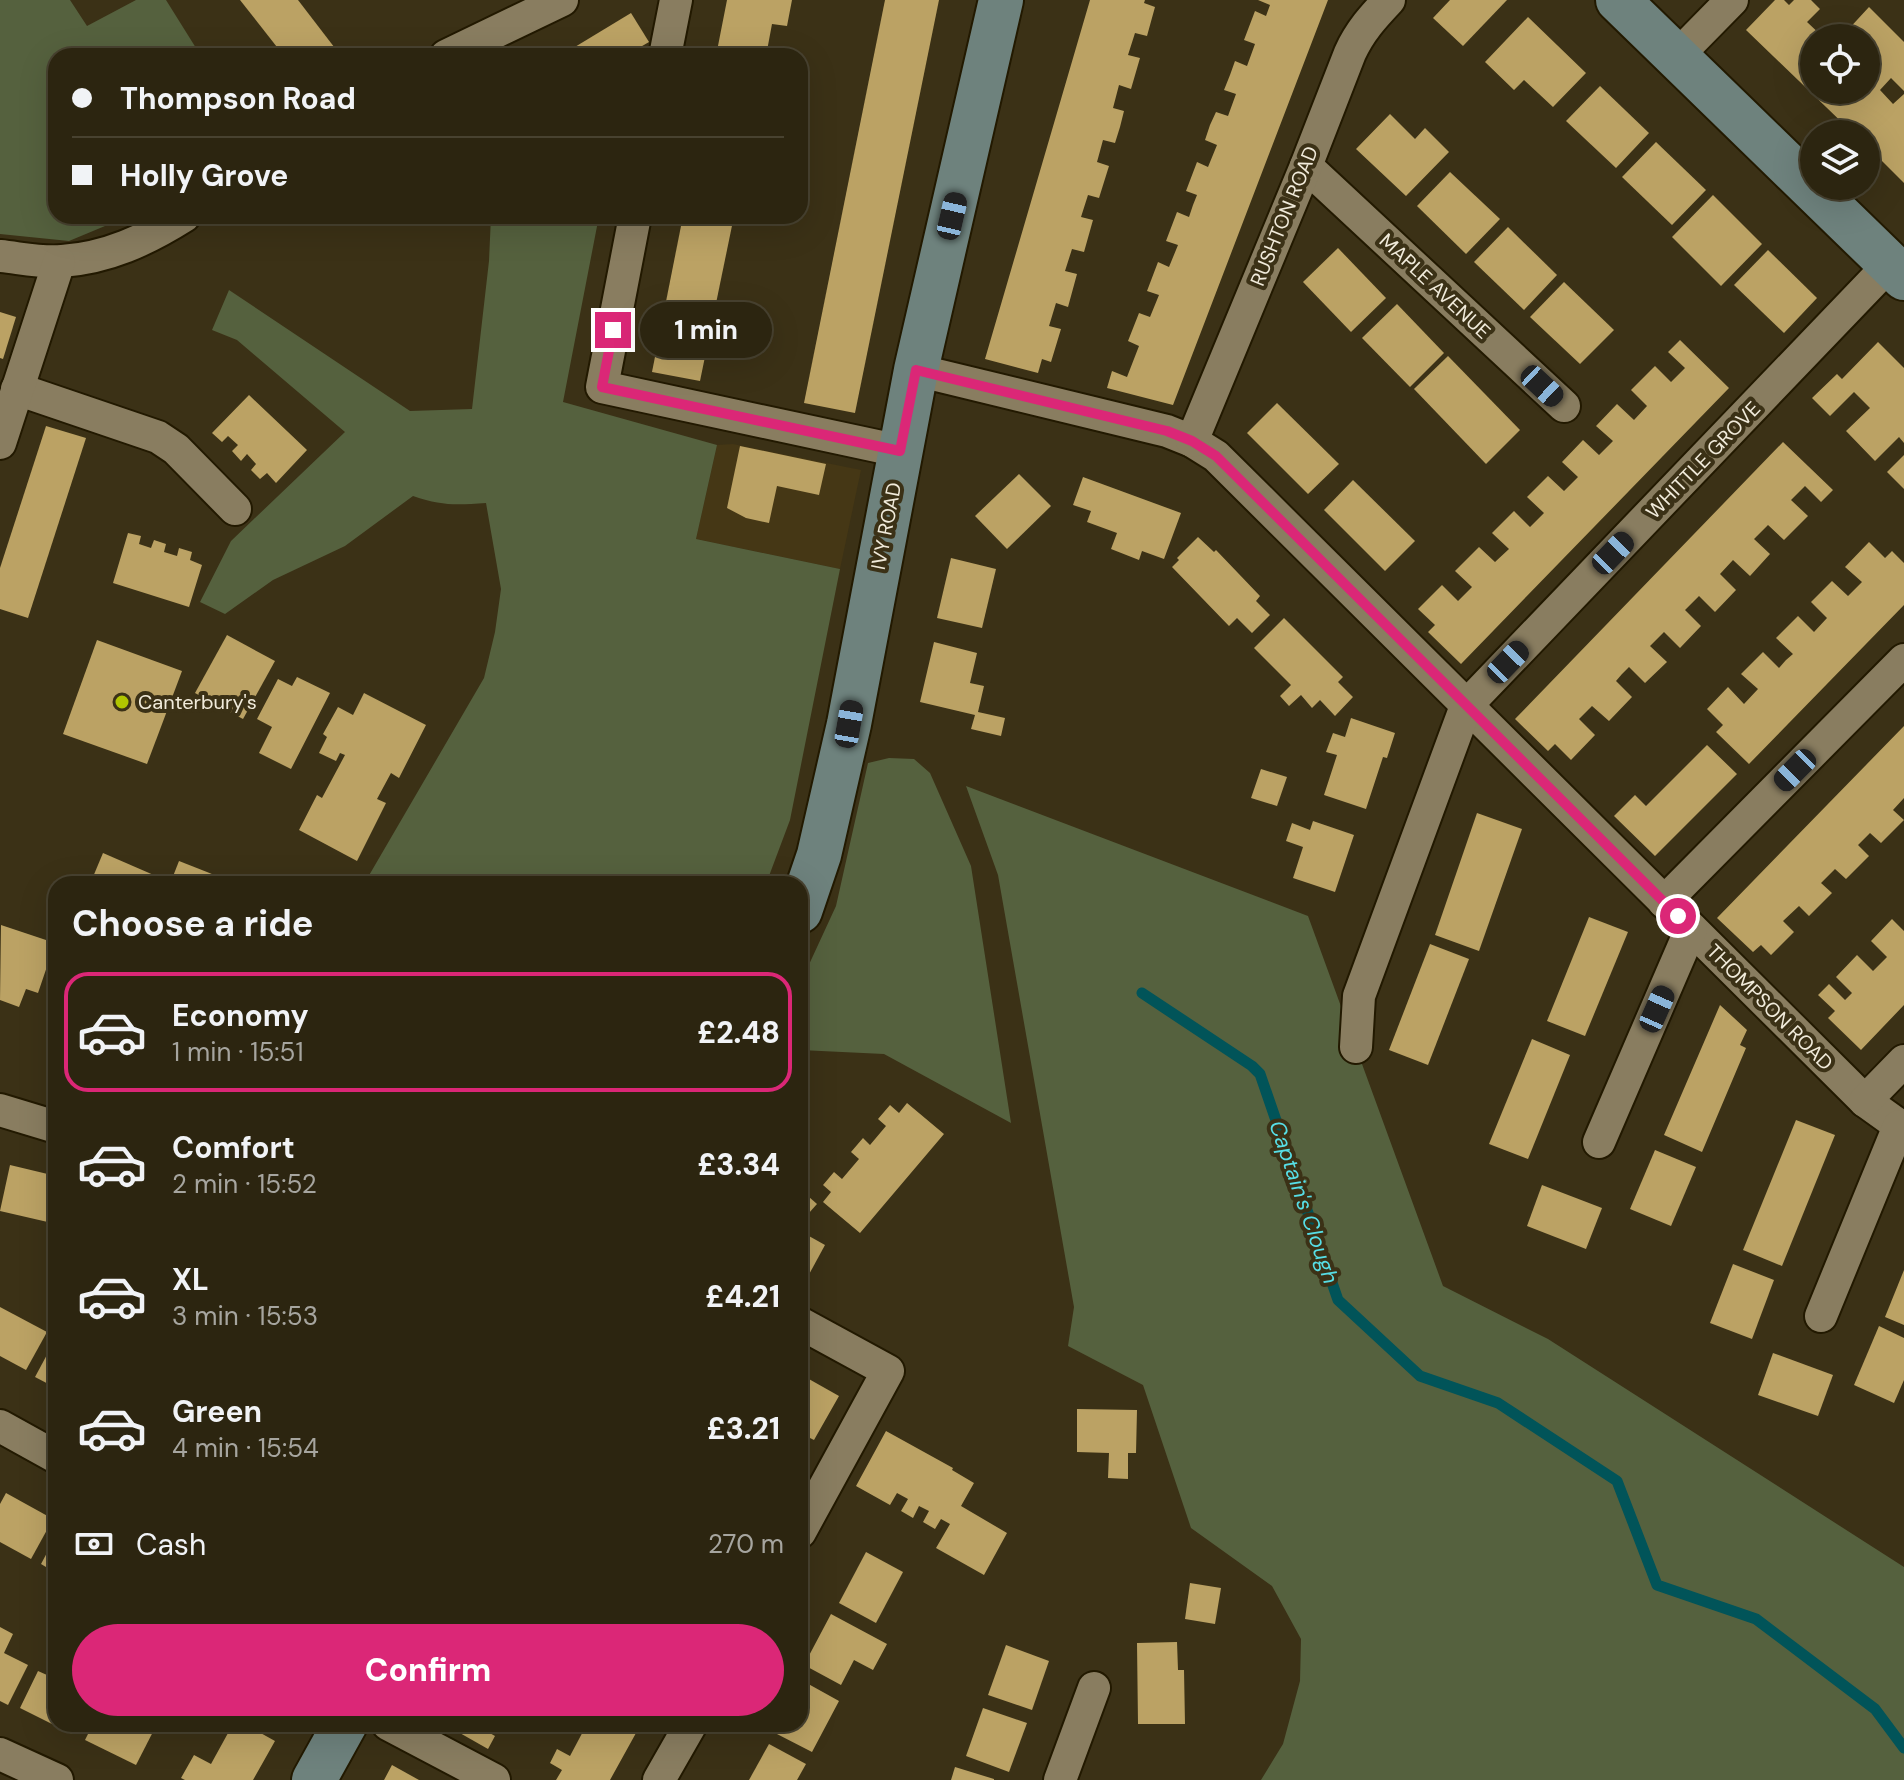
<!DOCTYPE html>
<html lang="en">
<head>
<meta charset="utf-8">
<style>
	:root { --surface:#2c2510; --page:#342d19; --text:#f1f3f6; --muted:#a6a59f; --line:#484230; --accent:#db2777 }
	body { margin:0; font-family:"DM Sans",sans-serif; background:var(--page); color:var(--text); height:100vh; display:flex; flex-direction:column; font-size:30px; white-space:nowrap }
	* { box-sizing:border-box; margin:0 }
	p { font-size:26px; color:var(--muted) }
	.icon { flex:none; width:44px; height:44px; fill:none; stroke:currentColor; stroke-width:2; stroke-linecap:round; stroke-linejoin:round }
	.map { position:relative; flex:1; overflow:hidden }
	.side { position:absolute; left:48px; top:876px; width:760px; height:856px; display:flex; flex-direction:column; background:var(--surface); border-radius:24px; box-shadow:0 8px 32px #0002,0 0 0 2px var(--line) }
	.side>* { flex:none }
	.top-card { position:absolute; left:48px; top:48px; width:760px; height:176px; border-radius:24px; box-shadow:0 8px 32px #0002,0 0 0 2px var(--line); display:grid; align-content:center; height:176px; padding:0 24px; background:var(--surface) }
	.fabs { position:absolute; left:1800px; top:24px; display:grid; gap:16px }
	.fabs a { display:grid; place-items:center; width:80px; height:80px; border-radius:50%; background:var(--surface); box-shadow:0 8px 32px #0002,0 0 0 2px var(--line); font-size:40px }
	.end { position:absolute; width:36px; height:36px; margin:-18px; border:10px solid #db2777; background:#fff; box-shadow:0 0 0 4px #fff }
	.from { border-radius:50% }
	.bubble { position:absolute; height:56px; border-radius:28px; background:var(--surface); box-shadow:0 8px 32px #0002,0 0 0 2px var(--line); font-size:26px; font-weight:800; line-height:56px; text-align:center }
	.car { position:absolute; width:24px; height:48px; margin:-24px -12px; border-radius:10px; box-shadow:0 0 6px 2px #0007; background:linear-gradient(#222 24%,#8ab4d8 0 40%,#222 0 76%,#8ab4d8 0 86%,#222 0) }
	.top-card b { display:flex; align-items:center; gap:28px; height:76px; font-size:30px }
	.top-card b+b { border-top:2px solid var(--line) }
	.top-card i { width:20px; height:20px; background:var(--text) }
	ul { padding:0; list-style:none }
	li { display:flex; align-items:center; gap:24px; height:120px; margin:0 16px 12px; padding:0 8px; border:4px solid transparent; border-radius:24px }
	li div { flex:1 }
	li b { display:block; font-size:30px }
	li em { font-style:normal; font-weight:800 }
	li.on { border-color:var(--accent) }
	li>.icon { width:72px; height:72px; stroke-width:1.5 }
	h2 { padding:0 24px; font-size:36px; line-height:96px }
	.pay { display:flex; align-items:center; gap:20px; height:88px; padding:0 24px; font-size:30px }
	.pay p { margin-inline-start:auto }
	.primary-button { display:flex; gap:16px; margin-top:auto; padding:16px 24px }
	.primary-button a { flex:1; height:92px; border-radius:48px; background:var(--accent); color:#fff; font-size:32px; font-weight:800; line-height:92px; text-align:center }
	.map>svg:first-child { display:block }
	.built { fill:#453715 }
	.green { fill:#55613e }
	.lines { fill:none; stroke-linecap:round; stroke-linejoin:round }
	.stream { stroke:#015459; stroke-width:11 }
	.building { fill:#bba264; fill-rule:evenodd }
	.street-casing { stroke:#221900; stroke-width:36 }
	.secondary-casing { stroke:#221900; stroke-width:48 }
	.street { stroke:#897d60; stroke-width:32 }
	.secondary { stroke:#6e827d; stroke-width:44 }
	.route { stroke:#db2777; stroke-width:10 }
	.poi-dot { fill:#b0c500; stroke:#3b3116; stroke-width:3 }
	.labels { text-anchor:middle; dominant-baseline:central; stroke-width:8; stroke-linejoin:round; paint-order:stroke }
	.street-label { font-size:20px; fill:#f1ebdb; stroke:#3b3116 }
	.poi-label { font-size:20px; fill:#f1ebdb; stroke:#3b3116; text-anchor:start }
	.water-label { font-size:22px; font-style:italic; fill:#57dee6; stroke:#3b3116 }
</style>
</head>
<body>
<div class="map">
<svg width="1904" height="1780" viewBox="0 0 1904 1780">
	<rect width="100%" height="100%" fill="#3b3116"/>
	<polygon class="built" points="733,444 861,470 840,569 696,539 717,445"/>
	<g class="green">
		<polygon points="0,0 70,0 87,26 136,0 166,0 201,56 56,56 56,216 129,216 69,241 0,234"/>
		<path d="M 491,216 L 599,216 L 563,402 L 717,445 L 696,539 L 840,569 L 790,820 L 766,884 L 364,884 L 484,678 L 495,632 L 501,589 L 486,503 C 456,505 442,506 413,496 L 345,546 L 273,580 L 225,614 L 200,602 L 231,541 L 345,432 L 237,340 L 212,330 L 229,290 L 410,411 L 472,409 L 489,261 Z"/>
		<polygon points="889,758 914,759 930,773 971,866 1011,1123 884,1054 800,1050 800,984 836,906 868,763"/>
		<polygon points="966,786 1308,916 1443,1286 1548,1339 1904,1567 1904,1780 1261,1780 1283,1744 1300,1681 1301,1639 1272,1586 1191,1528 1143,1385 1068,1346 1074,1307 998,875"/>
	</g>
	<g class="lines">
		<polyline class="stream" points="1142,993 1252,1066 1260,1074 1338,1300 1420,1376 1498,1403 1617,1481 1657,1585 1756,1619 1875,1709 1904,1748"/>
	</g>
	<g class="building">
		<polygon points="240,0 298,0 341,56 284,56"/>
		<polygon points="727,0 792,0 787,26 772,24 766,56 716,56"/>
		<polygon points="885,0 939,0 855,413 804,403"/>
		<polygon points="1090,0 1145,0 1144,3 1155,7 1147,36 1135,33 1128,55 1140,58 1131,89 1119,85 1113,108 1124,111 1120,127 1115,143 1103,140 1097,162 1109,166 1099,198 1088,195 1081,217 1093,220 1084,252 1072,249 1065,271 1077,274 1068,307 1056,303 1049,326 1061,329 1051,362 1042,359 1038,373 985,359"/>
		<polygon points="1258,0 1328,0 1173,405 1107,388 1112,371 1127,377 1139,346 1128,341 1139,313 1150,317 1159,295 1147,291 1158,262 1169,267 1178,245 1166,241 1177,212 1189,217 1193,205 1197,195 1186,191 1197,162 1208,167 1217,145 1205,140 1210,125 1216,112 1228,116 1236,94 1224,90 1230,75 1235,61 1247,66 1255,44 1244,40 1255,11 1266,16 1270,5"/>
		<polygon points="1450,0 1507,0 1463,46 1433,18"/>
		<path d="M 1775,0 L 1784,0 L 1789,5 L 1794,0 L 1811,0 L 1820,9 L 1807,22 L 1823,37 L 1836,24 L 1845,33 L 1869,7 L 1904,42 L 1904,91 L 1891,78 L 1880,90 L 1893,104 L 1904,94 L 1904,183 L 1866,145 L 1866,134 L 1854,134 L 1746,30 ZM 1814,38 L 1866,38 L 1866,90 L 1814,90 Z"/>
		<polygon points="631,13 649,42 625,56 560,56"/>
		<polygon points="1528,17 1586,73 1553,107 1524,80 1514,90 1485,62"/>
		<polygon points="1600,86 1649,133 1616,168 1566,121"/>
		<polygon points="1390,114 1415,139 1425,128 1449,152 1406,196 1356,149"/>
		<polygon points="1656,142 1706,190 1672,225 1622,177"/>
		<polygon points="1450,172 1500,219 1466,254 1417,206"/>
		<polygon points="1713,195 1762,244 1721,286 1672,237"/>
		<polygon points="683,216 734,216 700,381 652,372"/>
		<polygon points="1508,227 1557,275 1524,310 1474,262"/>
		<polygon points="1338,248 1386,298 1351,332 1303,282"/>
		<polygon points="1768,250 1817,298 1784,333 1734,285"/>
		<polygon points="1564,282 1614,330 1580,364 1530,317"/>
		<polygon points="1397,304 1444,353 1410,387 1362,338"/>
		<polygon points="0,312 16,317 3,359 0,358"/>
		<polygon points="1680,340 1729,388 1461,664 1428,632 1435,625 1418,609 1442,585 1458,601 1472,587 1455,571 1479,547 1495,562 1509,549 1492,533 1514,511 1530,527 1544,513 1527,497 1548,476 1564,491 1578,477 1562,462 1583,440 1599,455 1613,441 1596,426 1617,404 1634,420 1647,406 1631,390 1655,366 1671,382 1685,368 1668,352"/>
		<polygon points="1878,342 1904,368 1904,443 1899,437 1875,461 1846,431 1870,408 1854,392 1830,416 1812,398 1837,374 1842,379"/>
		<polygon points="1448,356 1520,430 1486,464 1414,389"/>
		<polygon points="249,395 307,450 276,483 267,473 260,479 251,470 256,464 247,454 241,461 232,451 238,445 228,436 222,442 212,433"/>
		<polygon points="1277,403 1339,464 1308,494 1247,433"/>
		<polygon points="46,426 86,438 28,618 0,609 0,568"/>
		<polygon points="1783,442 1833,490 1821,502 1805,486 1791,500 1808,516 1784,540 1768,525 1754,539 1770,554 1750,576 1733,560 1720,574 1736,590 1715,612 1699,596 1685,610 1701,626 1680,648 1664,632 1650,646 1667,662 1645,683 1629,667 1622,674 1616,681 1632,697 1609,721 1592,706 1579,719 1595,735 1571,760 1555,744 1548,751 1515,719"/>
		<polygon points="740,446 826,464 819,495 777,486 769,523 746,518 727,508"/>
		<polygon points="1904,455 1904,489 1887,472"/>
		<polygon points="1019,474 1051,506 1007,549 975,516"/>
		<polygon points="1083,477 1181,513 1164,559 1142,551 1139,560 1111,549 1117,533 1087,522 1091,511 1073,505"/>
		<polygon points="1353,480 1415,541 1385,571 1324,510"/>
		<polygon points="128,533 141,536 139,544 151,548 154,540 166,544 164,552 177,556 179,548 192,552 190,560 202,565 189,607 113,583"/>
		<polygon points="1198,537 1214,552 1216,550 1260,596 1256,601 1270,615 1252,633 1237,618 1229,626 1172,567 1179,560 1177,558"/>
		<polygon points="1869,542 1885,558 1892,551 1904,563 1904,605 1749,764 1716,732 1723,725 1707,709 1728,687 1744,704 1758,689 1741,674 1763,652 1779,668 1786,660 1793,654 1776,638 1798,616 1814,632 1827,618 1811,602 1832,581 1848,596 1862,582 1845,567"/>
		<polygon points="951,558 996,569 982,628 937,618"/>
		<polygon points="1284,618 1343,677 1338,682 1353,697 1335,716 1320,700 1312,708 1301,695 1289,706 1280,696 1291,685 1254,648"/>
		<polygon points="227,635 275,661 243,719 195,693"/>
		<polygon points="97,640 182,671 147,764 63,734"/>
		<polygon points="934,642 977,653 970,683 984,686 978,712 1005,718 1001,736 971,729 975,715 920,702"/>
		<polygon points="297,677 330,693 291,769 259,753 272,727 257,719 278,679 292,686"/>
		<polygon points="364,693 426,725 399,778 391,773 377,799 386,803 357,861 299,830 317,795 322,798 345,755 340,753 336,761 319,753 327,737 323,734 338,707 353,715"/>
		<polygon points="1351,718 1395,733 1387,758 1383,757 1366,809 1324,795 1337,755 1326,752 1333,733 1345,737"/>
		<polygon points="1904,726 1904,798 1893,810 1904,820 1881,843 1870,833 1858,845 1869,856 1846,879 1835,869 1821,883 1832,893 1809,916 1799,906 1783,921 1794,932 1771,955 1761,945 1753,952 1717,918"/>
		<polygon points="1707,745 1737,774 1655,856 1614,816 1635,795 1646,806"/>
		<polygon points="1261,769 1287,777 1277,806 1251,798"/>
		<polygon points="1477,813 1522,829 1479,951 1435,935"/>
		<polygon points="1313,821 1354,835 1335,892 1293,878 1303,847 1286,841 1292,823 1310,830"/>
		<polygon points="103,853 156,876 152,884 90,884"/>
		<polygon points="179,861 207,872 236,884 170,884"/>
		<polygon points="1589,917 1628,932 1585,1036 1547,1021"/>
		<polygon points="1892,919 1904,931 1904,1005 1861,1050 1828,1018 1835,1011 1818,995 1829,984 1845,1000 1852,993 1836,977 1857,955 1873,971 1887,957 1871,941"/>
		<polygon points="1,925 55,943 38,993 26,989 19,1007 0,1000"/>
		<polygon points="1430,944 1469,959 1428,1065 1389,1050"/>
		<polygon points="1720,1005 1747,1030 1740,1045 1746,1048 1702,1152 1664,1135"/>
		<polygon points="1532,1039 1570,1055 1528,1159 1489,1144"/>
		<polygon points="907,1103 944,1134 860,1233 823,1202 831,1192 823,1185 834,1172 842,1179 859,1159 851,1152 863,1138 870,1145 886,1126 878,1119 890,1105 899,1113"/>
		<polygon points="1796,1120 1835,1135 1782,1266 1743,1250"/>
		<polygon points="1655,1150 1696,1167 1671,1226 1630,1209"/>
		<polygon points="10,1165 56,1176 56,1203 52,1223 0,1211"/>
		<polygon points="1542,1185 1602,1208 1586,1249 1527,1226"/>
		<polygon points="800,1189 817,1204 800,1223"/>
		<polygon points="800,1231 825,1245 800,1291"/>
		<polygon points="1733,1264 1774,1280 1752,1339 1710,1323"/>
		<polygon points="1904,1270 1904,1325 1885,1317"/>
		<polygon points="0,1307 47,1332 26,1370 0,1356"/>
		<polygon points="1879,1326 1904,1338 1904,1380 1894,1403 1854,1385"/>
		<polygon points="56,1338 56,1388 35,1377"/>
		<polygon points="1773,1353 1833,1375 1818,1416 1758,1395"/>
		<polygon points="800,1374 839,1396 814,1440 804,1435 800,1442"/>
		<polygon points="1077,1409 1137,1410 1136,1453 1128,1453 1128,1479 1108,1478 1109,1453 1077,1452"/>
		<polygon points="886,1431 953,1468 952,1470 974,1483 961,1506 1007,1533 984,1575 936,1548 950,1524 941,1519 935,1529 923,1522 929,1511 919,1506 913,1518 901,1511 908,1499 897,1493 890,1505 856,1486"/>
		<polygon points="6,1493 53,1519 31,1559 0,1542 0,1504"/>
		<polygon points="56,1536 56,1573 41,1564"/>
		<polygon points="866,1552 903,1572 876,1623 839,1603"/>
		<polygon points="1190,1583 1221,1588 1215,1624 1185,1619"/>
		<polygon points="831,1614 887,1644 873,1670 854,1660 841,1685 804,1665"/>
		<polygon points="0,1627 13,1634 4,1653 28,1665 8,1705 0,1701"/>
		<polygon points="1177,1642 1178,1670 1184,1670 1185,1724 1138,1724 1137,1643"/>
		<polygon points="1006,1645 1049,1661 1032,1710 988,1695"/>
		<polygon points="38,1671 56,1679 56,1724 77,1724 72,1734 20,1708"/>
		<polygon points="803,1681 839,1701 812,1752 775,1733 780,1724 800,1724 800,1687"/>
		<polygon points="983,1708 1027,1723 1009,1772 966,1756"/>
		<polygon points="93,1724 157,1724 136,1765 85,1740"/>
		<polygon points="233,1724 260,1724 257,1731 275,1741 253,1780 185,1780 181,1778 194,1755 211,1764"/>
		<polygon points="444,1724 474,1724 495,1736 488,1749"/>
		<polygon points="587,1724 641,1724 610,1780 556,1780 562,1770 550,1763 557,1749 570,1756"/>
		<polygon points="769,1744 806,1764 797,1780 749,1780"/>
		<polygon points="392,1765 419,1780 384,1780"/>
		<polygon points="955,1767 994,1779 994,1780 951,1780"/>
	</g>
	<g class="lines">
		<defs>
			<g id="street">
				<polyline points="446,56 562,0"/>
				<polyline points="665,56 676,0"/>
				<polyline points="1676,57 1732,0"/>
				<polyline points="1306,166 1564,406"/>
				<polyline points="635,216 602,387 900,451"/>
				<path d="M 0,256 C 20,258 42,263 62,261 C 107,258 146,240 184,216"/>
				<polyline points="916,370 1167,431 1192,441 1216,456 1865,1101 1904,1129"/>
				<polyline points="17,389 158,437 176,449 235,509"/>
				<path d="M 1192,441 L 1306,166 L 1350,53 C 1360,31 1373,17 1389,0"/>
				<polyline points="0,443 59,262"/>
				<polyline points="1664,902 1904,660"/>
				<polyline points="1356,1047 1359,996 1466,706 1890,264"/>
				<polyline points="1865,1101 1904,1061"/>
				<polyline points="0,1110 56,1127"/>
				<polyline points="1599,1142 1691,929"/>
				<polyline points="1821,1316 1899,1126"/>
				<polyline points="800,1323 888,1371 800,1532"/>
				<polyline points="0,1426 56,1457"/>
				<polyline points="388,1724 494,1780"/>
				<polyline points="0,1754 57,1780"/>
				<polyline points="659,1780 691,1724"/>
				<polyline points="1060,1780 1094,1688"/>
			</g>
			<g id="secondary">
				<polyline points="1618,0 1904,278"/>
				<polyline points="800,911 819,855 849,724 916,370 1001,0"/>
				<polyline points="314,1780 345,1724"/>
			</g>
		</defs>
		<use href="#street" class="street-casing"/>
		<use href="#secondary" class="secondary-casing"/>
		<use href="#street" class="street"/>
		<use href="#secondary" class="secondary"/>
	</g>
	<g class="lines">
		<polyline class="route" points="613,330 602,387 900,451 916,370 1167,431 1192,441 1216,456 1678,916"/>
	</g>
	<circle class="poi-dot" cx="122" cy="702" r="8"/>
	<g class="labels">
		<g class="street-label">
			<text transform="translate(1284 216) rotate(-68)">RUSHTON ROAD</text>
			<text transform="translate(1435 286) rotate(43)">MAPLE AVENUE</text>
			<text transform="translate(1703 460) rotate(-46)">WHITTLE GROVE</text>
			<text transform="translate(886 526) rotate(-79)">IVY ROAD</text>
			<text transform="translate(1770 1007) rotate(45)">THOMPSON ROAD</text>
		</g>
		<g class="poi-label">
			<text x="138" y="702">Canterbury's</text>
		</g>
		<g class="water-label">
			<text transform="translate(1304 1202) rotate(71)">Captain's Clough</text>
		</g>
	</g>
</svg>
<div class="fabs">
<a><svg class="icon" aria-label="locate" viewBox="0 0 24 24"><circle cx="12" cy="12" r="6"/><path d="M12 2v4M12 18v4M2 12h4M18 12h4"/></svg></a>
<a><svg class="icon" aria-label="layers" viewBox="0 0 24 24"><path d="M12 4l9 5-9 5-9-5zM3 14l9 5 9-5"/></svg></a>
</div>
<i class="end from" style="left:1678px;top:916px"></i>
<i class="end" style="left:613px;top:330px"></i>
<div class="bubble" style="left:640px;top:302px;width:132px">1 min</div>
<i class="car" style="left:952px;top:216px;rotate:13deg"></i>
<i class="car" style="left:1542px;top:386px;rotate:133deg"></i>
<i class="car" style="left:1613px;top:553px;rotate:44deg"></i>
<i class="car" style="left:1508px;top:662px;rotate:44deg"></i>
<i class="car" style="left:849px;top:724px;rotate:10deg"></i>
<i class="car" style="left:1795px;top:770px;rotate:225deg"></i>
<i class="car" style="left:1657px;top:1009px;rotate:24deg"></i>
<div class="top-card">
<b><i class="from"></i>Thompson Road</b>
<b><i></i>Holly Grove</b>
</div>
<section class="side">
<h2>Choose a ride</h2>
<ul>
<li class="on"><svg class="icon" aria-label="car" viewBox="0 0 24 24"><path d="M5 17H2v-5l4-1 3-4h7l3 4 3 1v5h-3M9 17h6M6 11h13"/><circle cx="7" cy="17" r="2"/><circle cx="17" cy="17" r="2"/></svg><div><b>Economy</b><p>1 min · 15:51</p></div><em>£2.48</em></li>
<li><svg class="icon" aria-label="car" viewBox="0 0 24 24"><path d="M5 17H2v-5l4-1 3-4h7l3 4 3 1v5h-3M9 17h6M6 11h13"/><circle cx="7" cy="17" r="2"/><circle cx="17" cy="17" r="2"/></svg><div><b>Comfort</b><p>2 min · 15:52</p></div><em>£3.34</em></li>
<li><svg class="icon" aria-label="car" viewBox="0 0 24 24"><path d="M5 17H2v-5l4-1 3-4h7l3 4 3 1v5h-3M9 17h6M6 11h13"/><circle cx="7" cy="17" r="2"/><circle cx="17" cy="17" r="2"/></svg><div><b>XL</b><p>3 min · 15:53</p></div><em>£4.21</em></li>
<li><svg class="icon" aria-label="car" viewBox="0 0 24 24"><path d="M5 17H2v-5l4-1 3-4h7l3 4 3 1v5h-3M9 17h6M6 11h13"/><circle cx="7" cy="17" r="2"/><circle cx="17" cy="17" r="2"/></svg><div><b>Green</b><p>4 min · 15:54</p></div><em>£3.21</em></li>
</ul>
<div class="pay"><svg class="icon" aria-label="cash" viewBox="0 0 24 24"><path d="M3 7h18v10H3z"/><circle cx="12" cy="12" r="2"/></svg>Cash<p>270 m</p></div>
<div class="primary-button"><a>Confirm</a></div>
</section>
</div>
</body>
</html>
